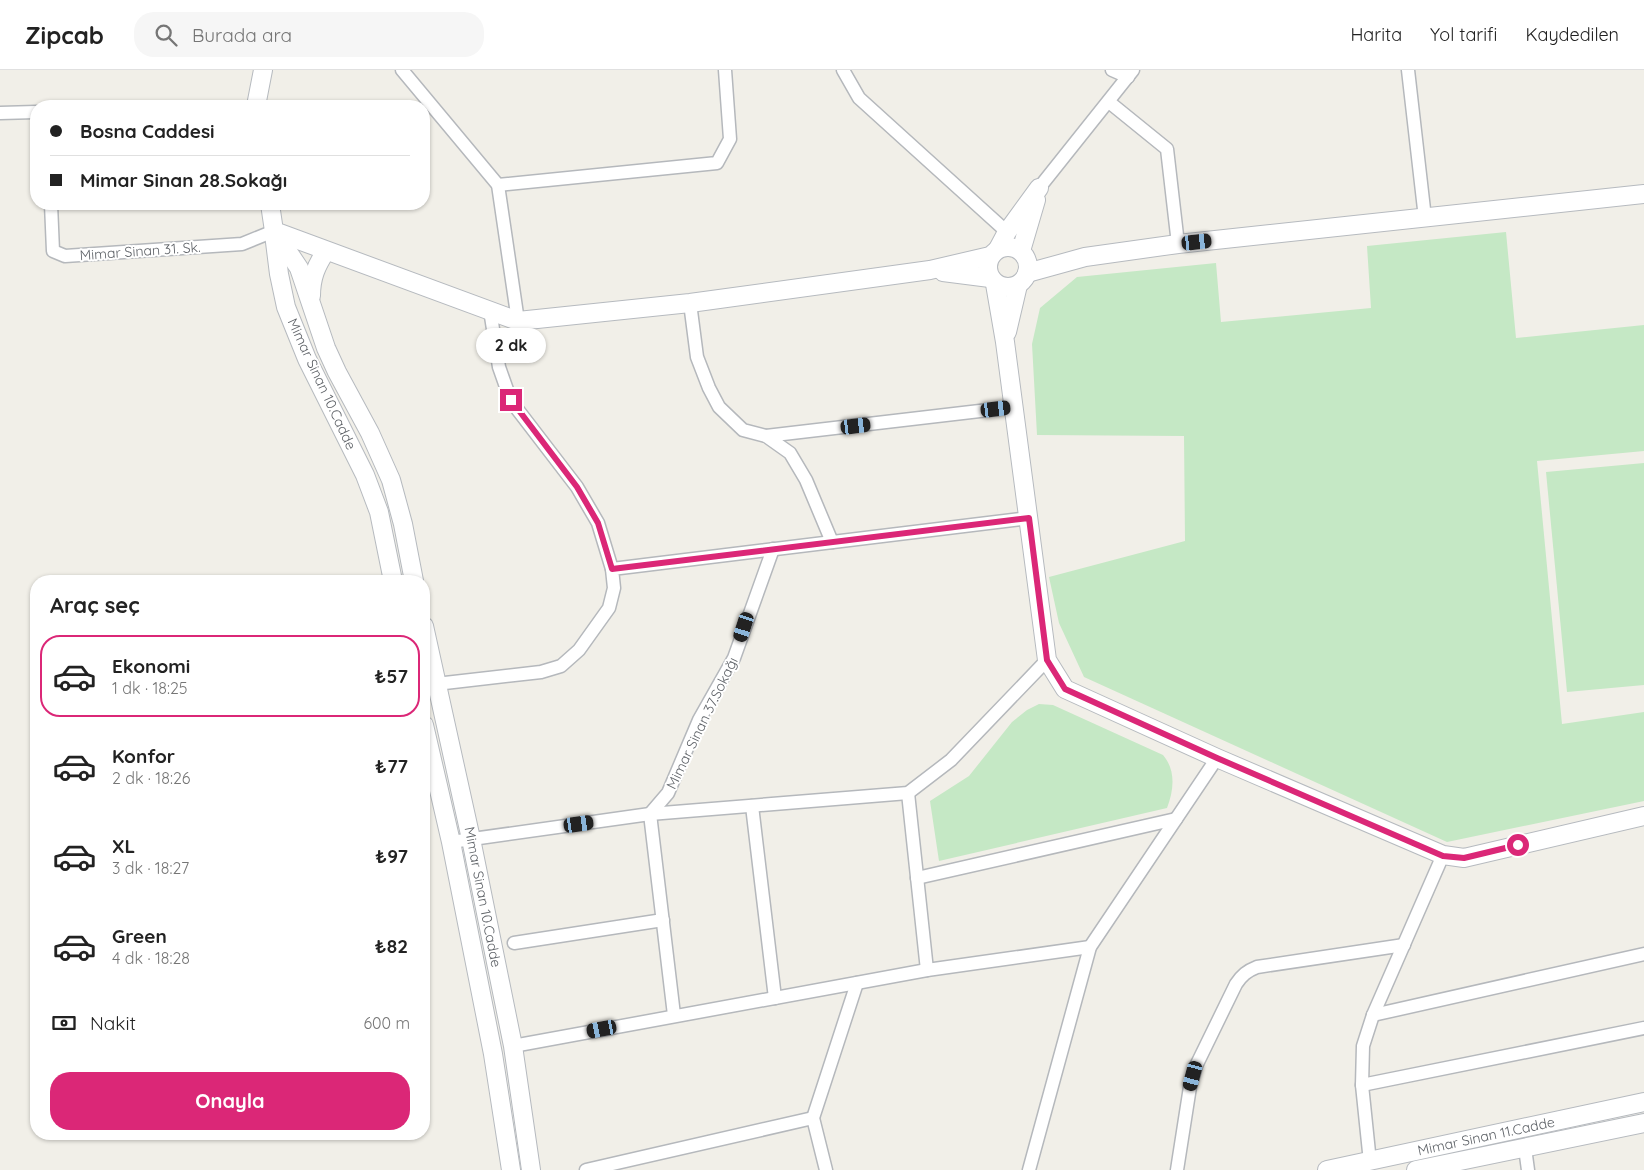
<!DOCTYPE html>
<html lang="tr">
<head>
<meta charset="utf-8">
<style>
	:root { --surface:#fff; --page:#f6f6f6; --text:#222; --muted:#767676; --line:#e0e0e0; --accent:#db2777 }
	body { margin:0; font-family:Quicksand,sans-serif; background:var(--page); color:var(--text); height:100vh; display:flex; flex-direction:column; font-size:19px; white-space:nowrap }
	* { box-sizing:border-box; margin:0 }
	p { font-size:16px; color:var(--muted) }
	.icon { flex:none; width:28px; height:28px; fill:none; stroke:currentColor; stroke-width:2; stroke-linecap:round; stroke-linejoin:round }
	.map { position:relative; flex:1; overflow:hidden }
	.details { position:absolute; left:30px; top:505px; width:400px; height:565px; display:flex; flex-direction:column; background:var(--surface); border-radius:20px; box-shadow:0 1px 4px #0004 }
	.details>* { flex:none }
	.banner { position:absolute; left:30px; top:30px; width:400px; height:110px; border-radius:20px; box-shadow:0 1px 4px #0004; display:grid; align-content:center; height:110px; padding:0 20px; background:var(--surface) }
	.end { position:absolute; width:22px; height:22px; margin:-11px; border:6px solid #db2777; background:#fff; box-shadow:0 0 0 2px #fff }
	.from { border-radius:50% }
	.bubble { position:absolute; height:35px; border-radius:18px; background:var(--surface); box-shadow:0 1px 4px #0004; font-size:16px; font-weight:700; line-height:35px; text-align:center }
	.car { position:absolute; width:15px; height:30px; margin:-15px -8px; border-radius:6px; box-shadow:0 0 4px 1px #0007; background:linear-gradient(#222 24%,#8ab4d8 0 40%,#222 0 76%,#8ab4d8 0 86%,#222 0) }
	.banner b { display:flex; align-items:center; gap:18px; height:48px; font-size:19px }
	.banner b+b { border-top:1px solid var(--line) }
	.banner i { width:12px; height:12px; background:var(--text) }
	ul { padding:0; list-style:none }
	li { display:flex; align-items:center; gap:15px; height:82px; margin:0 10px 8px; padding:0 10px; border:2px solid transparent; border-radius:20px }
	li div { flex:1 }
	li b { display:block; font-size:19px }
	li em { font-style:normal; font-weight:700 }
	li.selected { border-color:var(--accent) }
	li>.icon { width:45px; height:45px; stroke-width:1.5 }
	h2 { padding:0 20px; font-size:22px; line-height:60px }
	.pay { display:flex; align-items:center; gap:12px; height:55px; padding:0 20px; font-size:19px }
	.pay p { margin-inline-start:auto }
	.cta { display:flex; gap:10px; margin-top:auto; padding:10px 20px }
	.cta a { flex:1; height:58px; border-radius:20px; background:var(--accent); color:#fff; font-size:20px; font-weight:700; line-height:58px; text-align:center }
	header { display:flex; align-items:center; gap:30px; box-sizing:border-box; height:70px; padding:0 25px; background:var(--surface); border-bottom:1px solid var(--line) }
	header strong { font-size:24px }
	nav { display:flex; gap:28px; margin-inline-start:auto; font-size:18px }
	.search { width:350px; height:45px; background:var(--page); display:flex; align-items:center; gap:12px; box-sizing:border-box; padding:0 18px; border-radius:20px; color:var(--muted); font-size:19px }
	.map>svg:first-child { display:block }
	.green { fill:#c5e8c5 }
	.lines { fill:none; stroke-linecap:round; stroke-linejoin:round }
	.street-casing { stroke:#b5b8bc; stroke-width:15 }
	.secondary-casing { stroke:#b6babf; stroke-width:20 }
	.street { stroke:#fff; stroke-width:12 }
	.secondary { stroke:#fff; stroke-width:18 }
	.route { stroke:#db2777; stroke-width:6 }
	.labels { text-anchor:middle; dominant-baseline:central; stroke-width:4; stroke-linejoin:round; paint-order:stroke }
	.street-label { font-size:14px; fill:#5f6368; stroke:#fff }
</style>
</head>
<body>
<header>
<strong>Zipcab</strong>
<div class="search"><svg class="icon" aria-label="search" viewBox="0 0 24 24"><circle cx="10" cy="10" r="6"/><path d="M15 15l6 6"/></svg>Burada ara</div>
<nav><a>Harita</a><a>Yol tarifi</a><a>Kaydedilen</a></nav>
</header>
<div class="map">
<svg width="1644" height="1100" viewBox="0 0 1644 1100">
	<rect width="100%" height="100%" fill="#f1efe8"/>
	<g class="green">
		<polygon points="1506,162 1516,268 1644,255 1644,381 1537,391 1562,654 1644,642 1644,731 1447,772 1084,607 1059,553 1049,507 1185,471 1184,366 1037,365 1032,274 1040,238 1077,207 1216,193 1221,252 1371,238 1367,176"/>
		<polygon points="1644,393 1644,615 1567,622 1546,402"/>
		<path d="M 1039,634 L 1053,635 L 1163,685 C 1176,700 1174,720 1167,738 L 939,791 L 930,731 L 969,706 L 1012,652 L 1027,640 Z"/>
	</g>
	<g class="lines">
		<defs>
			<g id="street">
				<polyline points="402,0 498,115 518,251"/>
				<polyline points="843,0 859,28 1007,162"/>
				<polyline points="1112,0 1128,7"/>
				<polyline points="1408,0 1425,148"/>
				<polyline points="1109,32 1167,79 1178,174"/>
				<polyline points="0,43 36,42"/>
				<polyline points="498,115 717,93 730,69 725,0"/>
				<polyline points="1039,118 1133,0"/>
				<polyline points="51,134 53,181 65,186 242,174 274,161"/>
				<polyline points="690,233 697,287 709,318 719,337 743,360 766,366 790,383 806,410 832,472"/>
				<polyline points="490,240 499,297 511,331 577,417 598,453 612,499"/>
				<polyline points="766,366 1014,337"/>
				<polyline points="436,614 541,602 561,596 579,580 609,538 614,518 612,499 1029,448"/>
				<polyline points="908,723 927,900"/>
				<polyline points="752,736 775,928"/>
				<polyline points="451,772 650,744 908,723 951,690 1047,590"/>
				<polyline points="917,808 1176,749"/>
				<polyline points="514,873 663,850"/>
				<polyline points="674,945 650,744 668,723 699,650 734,588 773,479"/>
				<polyline points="1373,945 1644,884"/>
				<polyline points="513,976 927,900 1090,877"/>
				<polyline points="1362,1015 1644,958"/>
				<polyline points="1525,1078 1528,1100"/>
				<polyline points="1370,1092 1362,1015 1363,976 1373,945 1443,785"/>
				<polyline points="586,1100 813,1048"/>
				<polyline points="826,1100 813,1048 857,913"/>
				<polyline points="1029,1100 1090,877 1217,688"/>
				<path d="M 1177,1100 L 1190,1017 L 1196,996 L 1236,914 C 1242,905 1247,901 1257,897 L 1404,875"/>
			</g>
			<g id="secondary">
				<polyline points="256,36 263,0"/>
				<polyline points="270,134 274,161 518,251 690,233 930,200 990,186"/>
				<polyline points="274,161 299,198 326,278 337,302 370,363 391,410 403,454 414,511"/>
				<polyline points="274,164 279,204 286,237 307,289 365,405 379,442 393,511"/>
				<circle cx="1008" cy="197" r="20"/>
				<polyline points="998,179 1007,162 1039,118"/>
				<polyline points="1021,181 1036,130"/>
				<polyline points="943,202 990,208"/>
				<polyline points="1027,203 1085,187 1178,174 1644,124"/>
				<polyline points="995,214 1005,272 1047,590 1065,619 1217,688 1443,785 1464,788 1644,746"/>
				<path d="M 311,226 C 311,208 316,196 326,181"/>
				<polyline points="1007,262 1018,215"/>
				<polyline points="424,556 471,769 513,976 531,1100"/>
				<polyline points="424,655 451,772 493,984 511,1100"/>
				<polyline points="1327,1100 1644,1032"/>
				<polyline points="1416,1100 1644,1053"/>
			</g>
		</defs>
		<use href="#street" class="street-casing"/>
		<use href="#secondary" class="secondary-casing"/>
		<use href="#street" class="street"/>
		<use href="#secondary" class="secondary"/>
	</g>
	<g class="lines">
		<polyline class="route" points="511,330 577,417 598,453 612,499 1029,448 1047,590 1065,619 1217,688 1443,786 1464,788 1518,775"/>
	</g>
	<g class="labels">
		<g class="street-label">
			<text transform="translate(140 181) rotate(-4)">Mimar Sinan 31. Sk.</text>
			<text transform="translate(322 314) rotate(65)">Mimar Sinan 10.Cadde</text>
			<text transform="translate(702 653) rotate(-64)">Mimar Sinan 37.Sokağı</text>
			<text transform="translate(483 827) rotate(79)">Mimar Sinan 10.Cadde</text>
			<text transform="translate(1486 1066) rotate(-12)">Mimar Sinan 11.Cadde</text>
		</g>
	</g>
</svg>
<i class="end from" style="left:1518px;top:775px"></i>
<i class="end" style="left:511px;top:330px"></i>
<div class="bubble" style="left:476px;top:258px;width:70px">2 dk</div>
<i class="car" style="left:1197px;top:172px;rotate:84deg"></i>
<i class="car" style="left:996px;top:339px;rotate:83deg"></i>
<i class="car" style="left:856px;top:356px;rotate:83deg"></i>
<i class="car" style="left:744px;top:557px;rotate:198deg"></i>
<i class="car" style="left:579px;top:754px;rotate:82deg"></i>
<i class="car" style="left:602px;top:959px;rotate:259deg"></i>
<i class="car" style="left:1193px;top:1006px;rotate:195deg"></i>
<div class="banner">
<b><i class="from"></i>Bosna Caddesi</b>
<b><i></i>Mimar Sinan 28.Sokağı</b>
</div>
<section class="details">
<h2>Araç seç</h2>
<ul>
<li class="selected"><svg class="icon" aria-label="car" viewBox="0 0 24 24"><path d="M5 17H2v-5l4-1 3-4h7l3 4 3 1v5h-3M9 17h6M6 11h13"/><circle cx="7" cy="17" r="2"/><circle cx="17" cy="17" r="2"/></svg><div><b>Ekonomi</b><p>1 dk · 18:25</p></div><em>₺57</em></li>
<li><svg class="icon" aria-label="car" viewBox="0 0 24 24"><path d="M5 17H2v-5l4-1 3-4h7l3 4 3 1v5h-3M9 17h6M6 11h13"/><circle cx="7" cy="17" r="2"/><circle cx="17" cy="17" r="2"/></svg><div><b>Konfor</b><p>2 dk · 18:26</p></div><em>₺77</em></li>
<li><svg class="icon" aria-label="car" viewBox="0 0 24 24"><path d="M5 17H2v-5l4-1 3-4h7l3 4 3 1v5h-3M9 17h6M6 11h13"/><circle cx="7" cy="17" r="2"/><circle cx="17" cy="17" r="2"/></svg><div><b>XL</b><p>3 dk · 18:27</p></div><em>₺97</em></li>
<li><svg class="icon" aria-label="car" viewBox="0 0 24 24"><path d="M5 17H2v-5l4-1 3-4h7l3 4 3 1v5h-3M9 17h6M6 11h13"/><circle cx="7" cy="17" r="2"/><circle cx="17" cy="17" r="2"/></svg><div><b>Green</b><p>4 dk · 18:28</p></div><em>₺82</em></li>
</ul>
<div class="pay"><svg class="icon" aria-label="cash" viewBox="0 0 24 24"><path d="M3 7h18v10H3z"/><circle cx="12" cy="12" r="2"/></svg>Nakit<p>600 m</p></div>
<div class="cta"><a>Onayla</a></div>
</section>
</div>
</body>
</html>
